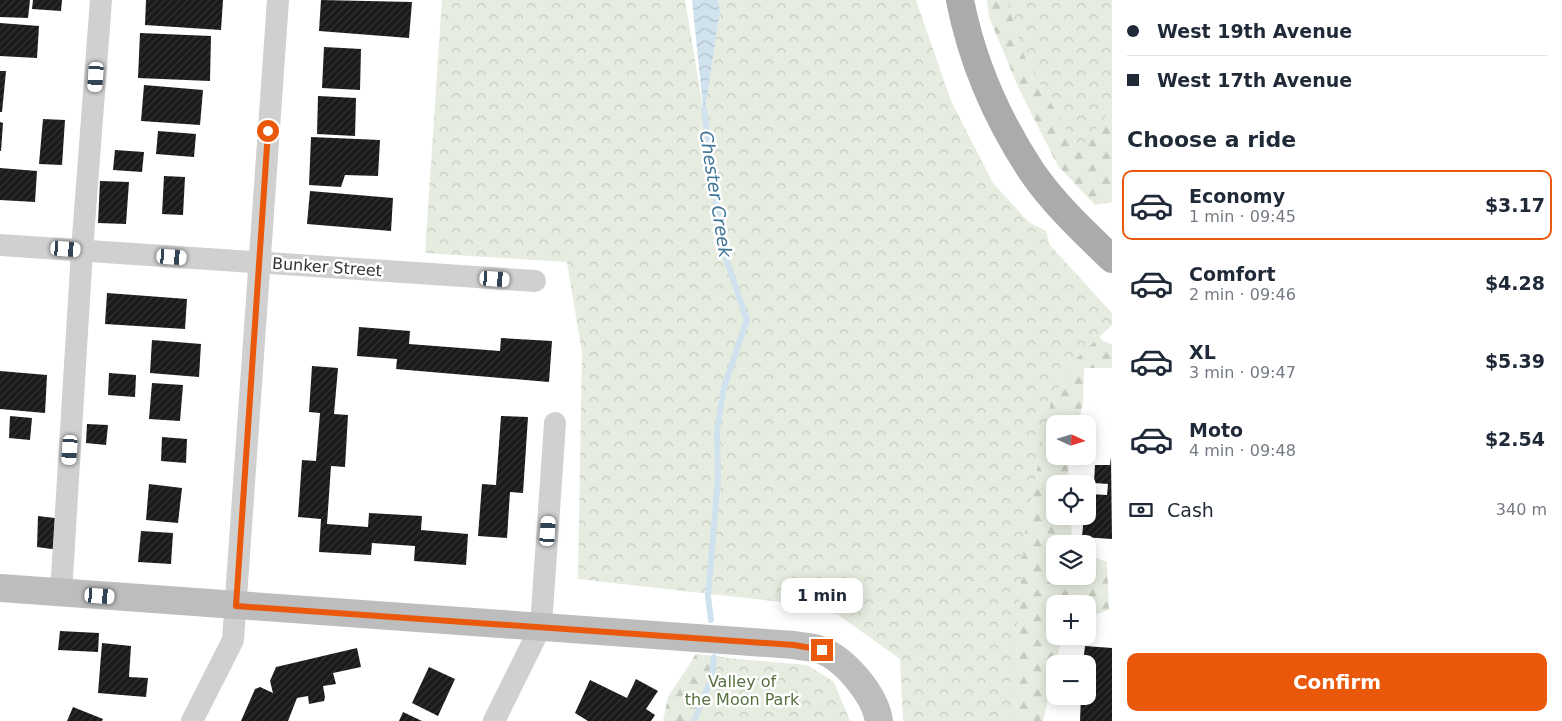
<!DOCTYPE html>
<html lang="en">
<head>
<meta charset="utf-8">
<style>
	:root { --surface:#fff; --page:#f2f2f3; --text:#1f2937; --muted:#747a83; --line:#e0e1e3; --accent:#ea580c }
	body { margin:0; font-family:"DejaVu Sans",sans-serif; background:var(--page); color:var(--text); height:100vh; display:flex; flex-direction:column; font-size:19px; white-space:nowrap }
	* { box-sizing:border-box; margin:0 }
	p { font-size:16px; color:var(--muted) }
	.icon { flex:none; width:28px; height:28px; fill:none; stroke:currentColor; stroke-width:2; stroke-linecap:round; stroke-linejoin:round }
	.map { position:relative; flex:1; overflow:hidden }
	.details { display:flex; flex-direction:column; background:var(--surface); width:450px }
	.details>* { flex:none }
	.hud { display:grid; align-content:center; height:110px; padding:0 15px; background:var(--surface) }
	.needle { width:32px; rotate:94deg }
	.controls { position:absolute; left:1046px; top:415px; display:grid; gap:10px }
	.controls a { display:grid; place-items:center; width:50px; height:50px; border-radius:10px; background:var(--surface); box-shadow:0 2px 12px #0003; font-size:25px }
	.end { position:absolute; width:22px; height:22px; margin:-11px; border:6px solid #ea580c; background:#fff; box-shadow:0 0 0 2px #fff }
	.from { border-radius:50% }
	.bubble { position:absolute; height:35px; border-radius:10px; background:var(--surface); box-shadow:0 2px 12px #0003; font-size:16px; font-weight:700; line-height:35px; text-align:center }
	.car { position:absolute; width:15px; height:30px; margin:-15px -8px; border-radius:6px; box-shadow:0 0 4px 1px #0007; background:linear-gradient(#fff 24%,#345 0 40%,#fff 0 76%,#345 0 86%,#fff 0) }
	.hud b { display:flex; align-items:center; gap:18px; height:48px; font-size:19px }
	.hud b+b { border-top:1px solid var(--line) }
	.hud i { width:12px; height:12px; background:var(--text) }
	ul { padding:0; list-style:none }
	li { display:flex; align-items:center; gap:15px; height:70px; margin:0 10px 8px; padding:0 5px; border:2px solid transparent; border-radius:10px }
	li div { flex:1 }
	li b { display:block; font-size:19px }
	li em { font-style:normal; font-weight:700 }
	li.current { border-color:var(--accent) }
	li>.icon { width:45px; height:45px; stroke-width:1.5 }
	h2 { padding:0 15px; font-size:22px; line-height:60px }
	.pay { display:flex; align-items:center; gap:12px; height:55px; padding:0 15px; font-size:19px }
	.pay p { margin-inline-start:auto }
	.cta { display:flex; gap:10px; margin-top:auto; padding:10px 15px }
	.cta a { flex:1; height:58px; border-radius:10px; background:var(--accent); color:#fff; font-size:20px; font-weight:700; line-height:58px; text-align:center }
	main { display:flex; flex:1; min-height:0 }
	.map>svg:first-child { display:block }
	.forest { fill:url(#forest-firs) }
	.park { fill:url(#park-crowns) }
	.water { fill:url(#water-waves) }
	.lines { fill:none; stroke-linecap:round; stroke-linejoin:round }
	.stream { stroke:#cfe2ee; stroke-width:6 }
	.building { fill:url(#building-hatch) }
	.minor { stroke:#d0d0d0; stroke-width:22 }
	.secondary { stroke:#bdbdbd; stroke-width:28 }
	.primary { stroke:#ababab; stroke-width:28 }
	.route { stroke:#ea580c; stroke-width:6 }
	.labels { text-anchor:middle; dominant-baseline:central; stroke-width:5; stroke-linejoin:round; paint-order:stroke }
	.street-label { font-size:16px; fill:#333; stroke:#fff }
	.park-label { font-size:16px; fill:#56703f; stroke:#fff }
	.water-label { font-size:18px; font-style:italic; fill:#3f7597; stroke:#fff }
</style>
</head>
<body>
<main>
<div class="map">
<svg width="1112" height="721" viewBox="0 0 1112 721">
	<defs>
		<pattern id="forest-firs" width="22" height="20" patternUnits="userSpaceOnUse" patternTransform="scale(1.25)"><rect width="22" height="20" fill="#e6ecdf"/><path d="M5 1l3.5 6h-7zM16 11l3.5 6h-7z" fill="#c6cbc0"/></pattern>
		<pattern id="park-crowns" width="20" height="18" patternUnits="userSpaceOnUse" patternTransform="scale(1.25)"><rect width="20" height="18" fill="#e6ecdf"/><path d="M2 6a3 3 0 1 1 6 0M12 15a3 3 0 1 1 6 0" fill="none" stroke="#c6cbc0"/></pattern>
		<pattern id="water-waves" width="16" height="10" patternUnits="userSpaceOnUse" patternTransform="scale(1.25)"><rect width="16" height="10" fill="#cfe2ee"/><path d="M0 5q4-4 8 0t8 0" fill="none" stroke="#b2c2cd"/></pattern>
		<pattern id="building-hatch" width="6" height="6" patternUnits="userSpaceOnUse" patternTransform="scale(1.25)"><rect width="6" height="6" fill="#1a1a1a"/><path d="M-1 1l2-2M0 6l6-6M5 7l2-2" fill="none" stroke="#333"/></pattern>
	</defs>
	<rect width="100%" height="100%" fill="#fff"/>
	<g class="forest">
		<polygon points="987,0 1112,0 1112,202 1095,205 1058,166 1019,89 989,17"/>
		<polygon points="999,207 1046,231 1065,306 1103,341 1112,344 1112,368 1084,368 1083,403 1078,424 1055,424 1055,456 1070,456 1068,466 1069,484 1055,484 1055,516 1071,516 1072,544 1055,544 1055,576 1088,576 1088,555 1107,562 1109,610 1088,617 1088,604 1055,604 1055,636 1062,636 1043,721 919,721"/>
		<polygon points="696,654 730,658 720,721 663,721 668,697"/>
	</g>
	<g class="park">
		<polygon points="442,0 685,0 704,114 720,11 718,0 916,0 951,101 993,183 1112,313 1112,325 1076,359 1052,397 1026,523 1014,660 1015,721 903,721 900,659 837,614 781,602 578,579 582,353 567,262 425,253"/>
		<polygon points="1007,0 1112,0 1112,109 1078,151 1024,55"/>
		<polygon points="714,657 807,665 834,682 850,721 698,721 711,680"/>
	</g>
	<polygon class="water" points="692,0 718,0 720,11 704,116"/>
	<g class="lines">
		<g class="stream">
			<polyline points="704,109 722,247 747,320 724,387 717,430 718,478 708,597 711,620"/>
			<polyline points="694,721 711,680 714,657"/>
		</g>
	</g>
	<g class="building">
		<polygon points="0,0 30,0 28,18 0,17"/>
		<polygon points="33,0 62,0 61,11 32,9"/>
		<polygon points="146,0 223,0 221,30 145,25"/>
		<polygon points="321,0 412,2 409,38 319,31"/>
		<polygon points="0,23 39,26 37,58 0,56"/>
		<polygon points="140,33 211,36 210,81 138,78"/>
		<polygon points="324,47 361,49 360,90 322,88"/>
		<polygon points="0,71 6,71 2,112 0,112"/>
		<polygon points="144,85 203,90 200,125 141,121"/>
		<polygon points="318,96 356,98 355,136 317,134"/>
		<polygon points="43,119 65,120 62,165 39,164"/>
		<polygon points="0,122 3,123 1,151 0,151"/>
		<polygon points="158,131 196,134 194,157 156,154"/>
		<polygon points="311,137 380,140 378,176 345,175 341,187 309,185"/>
		<polygon points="115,150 144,152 142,172 113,170"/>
		<polygon points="0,168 37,171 35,202 0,200"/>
		<polygon points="164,176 185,177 183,215 162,214"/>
		<polygon points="100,181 129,182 126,224 98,223"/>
		<polygon points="310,191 393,198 391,231 307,224"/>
		<polygon points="107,293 187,299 185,329 105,324"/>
		<polygon points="359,327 410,331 409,344 500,351 501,338 552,341 549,382 396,369 397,359 357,356"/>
		<polygon points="152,340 201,344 199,377 150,373"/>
		<polygon points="312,366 338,368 334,414 348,415 345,467 331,466 327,524 368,527 369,513 422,516 421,530 468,534 466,565 414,561 415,546 372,543 371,555 319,552 321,519 298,517 302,460 316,461 320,413 309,412"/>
		<polygon points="0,371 47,375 45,413 0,409"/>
		<polygon points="109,373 136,375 135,397 108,395"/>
		<polygon points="152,383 183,385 180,421 149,419"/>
		<polygon points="10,416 32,418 30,440 9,438"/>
		<polygon points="501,416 528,417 523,493 510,492 507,538 478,536 482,484 496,485"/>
		<polygon points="87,424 108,425 106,445 86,443"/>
		<polygon points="162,437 187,439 186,463 161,461"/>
		<polygon points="1111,457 1112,539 1082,537 1084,516 1088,516 1088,494 1107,495 1108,484 1094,483 1095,465 1110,465"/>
		<polygon points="149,484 182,488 178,523 146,520"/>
		<polygon points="38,516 63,519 59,550 37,547"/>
		<polygon points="141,531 173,533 171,564 138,562"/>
		<polygon points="60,631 99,633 98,652 58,650"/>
		<polygon points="102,643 131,646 129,677 148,678 146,697 98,693"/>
		<polygon points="1085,646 1112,648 1112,721 1080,721 1081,696 1088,696 1088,664 1083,664"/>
		<polygon points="357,648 361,667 333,673 336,684 323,686 325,697 324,701 309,704 308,696 297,698 288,721 241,721 255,689 260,687 273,693 270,681 276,667"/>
		<polygon points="429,667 455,679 438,716 412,703"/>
		<polygon points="636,679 658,691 646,709 655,715 651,721 588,721 575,713 590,680 627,698"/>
		<polygon points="73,707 103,719 102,721 67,721"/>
		<polygon points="403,712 422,721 399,721"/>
	</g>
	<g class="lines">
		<g class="minor">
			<polyline points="0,245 535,281"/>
			<polyline points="61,593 82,251 101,0"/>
			<polyline points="192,721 233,640 278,0"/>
			<polyline points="494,721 541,626 555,423"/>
		</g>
		<path class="secondary" d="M 0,588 L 794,645 C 803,647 813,647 821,650 C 846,660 875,695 879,721"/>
		<path class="primary" d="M 960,0 C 972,62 997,119 1032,172 C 1054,204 1084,232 1112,259"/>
	</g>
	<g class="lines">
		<polyline class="route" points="268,131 236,606 794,645 822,650"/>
	</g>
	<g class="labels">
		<g class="street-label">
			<text transform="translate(327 267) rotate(4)">Bunker Street</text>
		</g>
		<g class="park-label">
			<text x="742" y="681">Valley of<tspan x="742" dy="18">the Moon Park</tspan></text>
		</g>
		<g class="water-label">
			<text transform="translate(716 194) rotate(81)">Chester Creek</text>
		</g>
	</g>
</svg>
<div class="controls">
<a><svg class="needle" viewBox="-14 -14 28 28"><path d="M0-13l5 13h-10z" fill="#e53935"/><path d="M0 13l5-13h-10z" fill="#747a83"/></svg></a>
<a><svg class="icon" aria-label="locate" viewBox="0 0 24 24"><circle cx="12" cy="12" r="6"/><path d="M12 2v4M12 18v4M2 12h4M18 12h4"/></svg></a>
<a><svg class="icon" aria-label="layers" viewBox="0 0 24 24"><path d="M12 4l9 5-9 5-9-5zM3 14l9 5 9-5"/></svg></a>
<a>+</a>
<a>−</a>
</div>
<i class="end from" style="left:268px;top:131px"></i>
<i class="end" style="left:822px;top:650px"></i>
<div class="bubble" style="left:781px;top:578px;width:82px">1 min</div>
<i class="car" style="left:96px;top:77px;rotate:184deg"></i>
<i class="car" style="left:66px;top:249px;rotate:94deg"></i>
<i class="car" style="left:172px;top:257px;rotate:94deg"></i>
<i class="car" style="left:495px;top:279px;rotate:94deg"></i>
<i class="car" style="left:70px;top:450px;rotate:184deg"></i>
<i class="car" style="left:548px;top:531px;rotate:4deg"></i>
<i class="car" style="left:100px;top:596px;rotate:94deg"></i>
</div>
<section class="details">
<div class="hud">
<b><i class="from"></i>West 19th Avenue</b>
<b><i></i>West 17th Avenue</b>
</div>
<h2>Choose a ride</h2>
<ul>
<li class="current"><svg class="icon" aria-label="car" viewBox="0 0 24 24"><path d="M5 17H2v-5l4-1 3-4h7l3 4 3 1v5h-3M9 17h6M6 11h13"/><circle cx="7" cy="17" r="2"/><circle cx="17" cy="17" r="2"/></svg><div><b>Economy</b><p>1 min · 09:45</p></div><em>$3.17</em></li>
<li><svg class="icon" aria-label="car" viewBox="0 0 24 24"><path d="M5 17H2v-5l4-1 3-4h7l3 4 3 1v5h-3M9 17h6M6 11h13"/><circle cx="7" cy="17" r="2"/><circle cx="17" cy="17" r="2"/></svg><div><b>Comfort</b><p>2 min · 09:46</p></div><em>$4.28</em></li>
<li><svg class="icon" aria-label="car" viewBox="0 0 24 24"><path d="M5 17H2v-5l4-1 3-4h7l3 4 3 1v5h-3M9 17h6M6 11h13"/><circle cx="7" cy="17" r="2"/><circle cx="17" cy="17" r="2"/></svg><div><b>XL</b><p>3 min · 09:47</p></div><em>$5.39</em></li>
<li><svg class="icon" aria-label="car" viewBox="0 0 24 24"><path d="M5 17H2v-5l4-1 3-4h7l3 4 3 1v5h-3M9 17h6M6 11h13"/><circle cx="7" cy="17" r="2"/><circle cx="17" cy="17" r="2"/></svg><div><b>Moto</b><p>4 min · 09:48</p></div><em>$2.54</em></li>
</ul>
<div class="pay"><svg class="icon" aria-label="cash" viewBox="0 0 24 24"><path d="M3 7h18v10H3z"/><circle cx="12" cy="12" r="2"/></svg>Cash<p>340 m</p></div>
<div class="cta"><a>Confirm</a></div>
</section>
</main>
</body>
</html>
